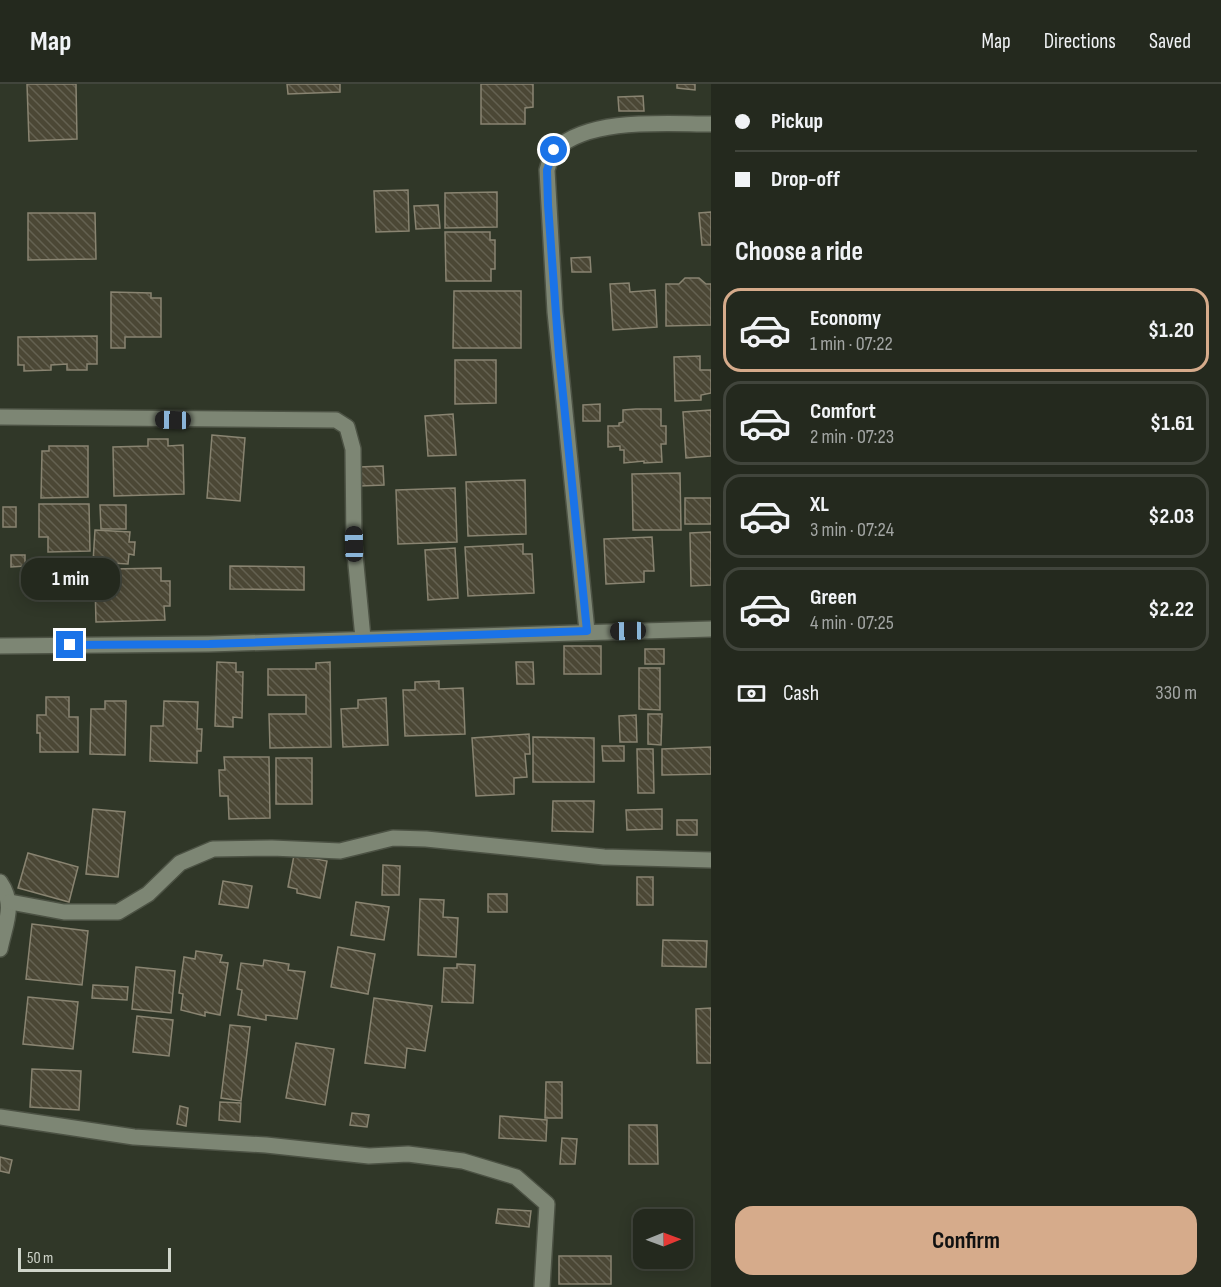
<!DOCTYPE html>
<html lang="en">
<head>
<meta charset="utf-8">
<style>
	:root { --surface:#24291e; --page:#30352b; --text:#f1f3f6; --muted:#a3a6a4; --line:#41453c; --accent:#d6ab8b }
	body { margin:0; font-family:"Sofia Sans Condensed",sans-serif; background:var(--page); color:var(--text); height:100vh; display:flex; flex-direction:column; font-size:22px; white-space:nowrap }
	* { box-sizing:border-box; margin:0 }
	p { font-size:20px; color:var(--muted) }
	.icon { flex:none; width:33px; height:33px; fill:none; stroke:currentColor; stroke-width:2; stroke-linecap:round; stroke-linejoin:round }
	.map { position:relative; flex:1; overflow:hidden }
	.sheet { display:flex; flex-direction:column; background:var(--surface); width:510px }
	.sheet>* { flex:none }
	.guide { display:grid; align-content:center; height:132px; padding:0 24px; background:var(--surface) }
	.needle { width:39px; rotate:89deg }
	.fabs { position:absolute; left:633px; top:1125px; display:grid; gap:12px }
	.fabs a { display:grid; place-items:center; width:60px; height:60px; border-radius:12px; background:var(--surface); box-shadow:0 3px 15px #0003,0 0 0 2px var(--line); font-size:30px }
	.scale { position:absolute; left:18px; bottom:15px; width:153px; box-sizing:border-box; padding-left:6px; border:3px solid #d0d5cb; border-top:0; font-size:16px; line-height:21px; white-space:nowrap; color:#d0d5cb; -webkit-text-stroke:4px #303728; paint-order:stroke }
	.end { position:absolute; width:27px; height:27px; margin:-14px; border:8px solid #1a73e8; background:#fff; box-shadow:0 0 0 3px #fff }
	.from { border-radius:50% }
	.bubble { position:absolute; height:42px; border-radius:18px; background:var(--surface); box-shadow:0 3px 15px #0003,0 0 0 2px var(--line); font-size:20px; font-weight:700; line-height:42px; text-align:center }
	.car { position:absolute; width:18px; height:36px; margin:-18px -9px; border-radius:8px; box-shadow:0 0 4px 2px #0007; background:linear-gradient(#222 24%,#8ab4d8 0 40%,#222 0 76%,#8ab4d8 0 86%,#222 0) }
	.guide b { display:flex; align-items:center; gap:21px; height:57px; font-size:22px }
	.guide b+b { border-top:2px solid var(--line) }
	.guide i { width:15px; height:15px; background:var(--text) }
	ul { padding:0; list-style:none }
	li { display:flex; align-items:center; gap:18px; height:84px; margin:0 12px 9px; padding:0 12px; border:3px solid var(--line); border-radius:18px }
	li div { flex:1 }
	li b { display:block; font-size:22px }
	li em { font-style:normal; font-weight:700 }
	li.active { border-color:var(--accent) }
	li>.icon { width:54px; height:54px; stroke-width:1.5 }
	h2 { padding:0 24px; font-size:27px; line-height:72px }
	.pay { display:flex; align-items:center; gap:15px; height:66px; padding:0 24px; font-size:22px }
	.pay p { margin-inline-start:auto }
	.action { display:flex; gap:12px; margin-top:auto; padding:12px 24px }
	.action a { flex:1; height:69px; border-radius:18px; background:var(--accent); color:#111; font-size:24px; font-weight:700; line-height:69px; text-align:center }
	header { display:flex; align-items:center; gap:36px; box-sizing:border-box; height:84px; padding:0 30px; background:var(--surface); border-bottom:2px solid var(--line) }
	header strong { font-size:28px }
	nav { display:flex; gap:33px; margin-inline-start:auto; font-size:21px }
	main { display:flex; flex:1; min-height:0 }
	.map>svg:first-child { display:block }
	.building { fill:url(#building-back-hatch); stroke:#898471; stroke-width:1.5 }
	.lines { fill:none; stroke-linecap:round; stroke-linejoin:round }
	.minor-casing { stroke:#4c5244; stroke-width:18 }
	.minor { stroke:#7d8674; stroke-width:15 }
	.route { stroke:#1a73e8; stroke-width:8 }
</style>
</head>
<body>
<header>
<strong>Map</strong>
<nav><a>Map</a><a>Directions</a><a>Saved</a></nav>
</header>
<main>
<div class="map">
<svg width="711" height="1203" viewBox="0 0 711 1203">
	<defs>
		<pattern id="building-back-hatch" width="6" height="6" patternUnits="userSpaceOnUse" patternTransform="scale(1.5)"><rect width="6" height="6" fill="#4b4735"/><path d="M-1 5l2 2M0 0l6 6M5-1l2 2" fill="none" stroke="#646151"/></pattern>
	</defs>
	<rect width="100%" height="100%" fill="#303728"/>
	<g class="building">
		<polygon points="27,0 76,0 77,55 29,57"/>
		<polygon points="287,0 340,0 340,8 288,10"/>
		<polygon points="481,0 533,0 533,23 525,24 525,40 481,40"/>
		<polygon points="677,0 695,0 695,6 677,4"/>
		<polygon points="643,12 644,27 619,27 618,13"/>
		<polygon points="408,106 409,147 376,148 374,107"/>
		<polygon points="497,108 497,143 445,144 445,109"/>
		<polygon points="438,121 440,144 416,145 414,122"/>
		<polygon points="711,128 711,161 702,161 699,129"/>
		<polygon points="28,129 95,129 96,175 28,176"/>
		<polygon points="445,148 490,148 490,156 495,156 495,185 491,185 491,197 446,197"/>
		<polygon points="590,173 591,188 572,188 571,174"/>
		<polygon points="685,194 699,194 706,200 711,200 711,241 666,242 666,200 679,200"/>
		<polygon points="629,199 630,208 655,206 657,243 613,246 610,200"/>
		<polygon points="454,207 521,207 521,264 453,264"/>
		<polygon points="111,208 151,209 151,214 161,214 161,253 125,253 125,264 111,264"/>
		<polygon points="97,252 97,280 87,280 87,286 67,286 67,280 51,281 51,286 24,287 24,281 18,281 18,253"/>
		<polygon points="700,272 700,286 711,286 711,309 701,311 701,316 675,317 674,273"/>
		<polygon points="455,276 496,276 496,319 455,320"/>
		<polygon points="600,320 600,337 583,337 583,321"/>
		<polygon points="636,325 661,325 661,342 666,342 666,360 661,360 662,378 644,379 644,377 624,379 624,366 620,366 620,362 608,363 608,342 619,342 619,339 623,338 623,326"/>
		<polygon points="711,326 711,372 686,374 683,328"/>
		<polygon points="453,330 456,371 428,372 425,332"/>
		<polygon points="212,351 245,354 240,417 207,414"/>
		<polygon points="148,355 168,355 168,362 183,361 184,410 114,412 113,363 148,362"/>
		<polygon points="49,362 88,362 88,413 41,414 42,367 49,367"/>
		<polygon points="383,382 384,401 360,402 359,383"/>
		<polygon points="680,389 681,446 633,446 632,390"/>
		<polygon points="525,396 526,450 468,452 466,398"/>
		<polygon points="455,404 457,458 398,460 396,406"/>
		<rect x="685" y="414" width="26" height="26"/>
		<polygon points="39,420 89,420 90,467 48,468 48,453 39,453"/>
		<polygon points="100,421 126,421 126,445 101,445"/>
		<rect x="3" y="423" width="13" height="20"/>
		<polygon points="95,446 130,448 129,458 135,458 134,471 129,470 128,480 93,478"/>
		<polygon points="711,448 711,501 691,502 690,449"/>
		<polygon points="652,453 654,487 644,487 644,498 606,500 604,455"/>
		<polygon points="523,460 523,470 532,470 534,509 468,512 465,463"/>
		<polygon points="455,464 458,514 428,516 425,466"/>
		<polygon points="11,471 25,471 25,482 11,483"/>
		<polygon points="230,482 304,483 304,506 230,505"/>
		<polygon points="161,484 161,497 170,497 170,522 164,522 165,536 96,538 95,501 114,500 113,485"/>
		<rect x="64" y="486" width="20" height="16"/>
		<rect x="564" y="562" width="37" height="28"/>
		<rect x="645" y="565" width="19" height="15"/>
		<polygon points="217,578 236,579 236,588 243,588 242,634 233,633 233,643 215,642"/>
		<polygon points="330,578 331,663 270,664 269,630 306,630 306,611 268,611 268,585 316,585 316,579"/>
		<polygon points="516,578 533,578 534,600 517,600"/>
		<polygon points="639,584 660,584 660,626 639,625"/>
		<polygon points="439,597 439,605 463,604 465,650 405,652 403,606 415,606 415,598"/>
		<polygon points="46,613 69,613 69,633 78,633 78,668 40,668 40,649 37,649 37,631 46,631"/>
		<polygon points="386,614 388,661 343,663 341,625 358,624 358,616"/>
		<polygon points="105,617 126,617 125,671 90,670 91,625 105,625"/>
		<polygon points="164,617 198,618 197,645 202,645 201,667 197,667 197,679 150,677 151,642 163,642"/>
		<polygon points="648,630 662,630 661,661 648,660"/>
		<polygon points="636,631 637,658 620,658 619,632"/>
		<polygon points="529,650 530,670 525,670 527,693 514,694 514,710 476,712 472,654"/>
		<polygon points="533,653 594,654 594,698 533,698"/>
		<polygon points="602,662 624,662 624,677 603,677"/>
		<polygon points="711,663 711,690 662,691 662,665"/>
		<polygon points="637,665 653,665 654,709 638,709"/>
		<polygon points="224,673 269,673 270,734 229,735 228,712 220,712 219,686 225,686"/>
		<rect x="276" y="674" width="36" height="46"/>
		<polygon points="553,717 594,717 593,748 552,747"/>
		<polygon points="93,725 125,728 118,793 86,790"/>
		<polygon points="662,725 662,745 627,746 626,726"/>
		<rect x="677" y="736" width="20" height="15"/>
		<polygon points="28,769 78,783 69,818 18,804"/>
		<polygon points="294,771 327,777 320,814 297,809 297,805 288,803"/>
		<polygon points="383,781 400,782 399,811 382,811"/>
		<rect x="637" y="793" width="16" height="28"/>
		<polygon points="223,797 252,802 248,824 219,820"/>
		<rect x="488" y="810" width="19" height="18"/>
		<polygon points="420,815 444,816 443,833 458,834 456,873 418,871"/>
		<polygon points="356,818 389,823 384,856 351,851"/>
		<polygon points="32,840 88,847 82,901 26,895"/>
		<polygon points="663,856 707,857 706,883 662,882"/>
		<polygon points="338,863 375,870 368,910 331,903"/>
		<polygon points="196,867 222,871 220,878 228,879 220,931 205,928 205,932 181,926 183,910 179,909 184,873 195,875"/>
		<polygon points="264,876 289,880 288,886 305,888 297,935 266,931 266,936 238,931 242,906 237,905 241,879 263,882"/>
		<polygon points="457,880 475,881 473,919 442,918 444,884 457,884"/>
		<polygon points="136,883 175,887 171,929 132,925"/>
		<polygon points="93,901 128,903 127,916 92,914"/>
		<polygon points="28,913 78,918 73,965 23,960"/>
		<polygon points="374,914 432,922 425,967 407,964 405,984 365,979"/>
		<polygon points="711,924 711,979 697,979 696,925"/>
		<polygon points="137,932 173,936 169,972 133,968"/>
		<polygon points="230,941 250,943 241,1017 221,1014"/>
		<polygon points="296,959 334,965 325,1021 286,1014"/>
		<polygon points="32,985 81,987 79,1026 30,1023"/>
		<polygon points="546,998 562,998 562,1034 545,1034"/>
		<polygon points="220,1018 241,1019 240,1038 219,1036"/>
		<polygon points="180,1022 188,1024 186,1042 177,1040"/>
		<polygon points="352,1029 369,1031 367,1043 350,1041"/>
		<polygon points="500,1032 547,1036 546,1057 499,1054"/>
		<polygon points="629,1041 657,1041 658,1080 629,1080"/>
		<polygon points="562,1054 577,1055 575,1080 560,1080"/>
		<polygon points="0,1073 12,1076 9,1089 0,1087"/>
		<polygon points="498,1125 531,1127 529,1143 496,1139"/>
		<rect x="559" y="1172" width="52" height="28"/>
	</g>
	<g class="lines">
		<defs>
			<g id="minor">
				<polyline points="0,333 336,336 347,343 353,365 354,460 363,554"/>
				<path d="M 587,547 L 555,228 L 547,86 C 549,80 551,69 556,65 C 591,33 666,40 711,40"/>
				<polyline points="0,562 209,560 711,545"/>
				<path d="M 0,798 C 16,821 5,840 0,865"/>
				<polyline points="10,818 64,828 118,828 148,810 180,779 213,765 272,764 340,767 393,754 426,755 604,773 711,776"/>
				<polyline points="0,1033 134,1053 266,1061 369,1072 408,1070 463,1077 516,1093 547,1120 542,1203"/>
			</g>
		</defs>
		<use href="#minor" class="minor-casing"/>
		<use href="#minor" class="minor"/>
	</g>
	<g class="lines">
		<polyline class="route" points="70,561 209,560 587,547 559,271 548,121 547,86 554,66"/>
	</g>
</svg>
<div class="fabs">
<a><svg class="needle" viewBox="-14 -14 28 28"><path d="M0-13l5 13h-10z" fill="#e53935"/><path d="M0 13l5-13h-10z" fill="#a3a6a4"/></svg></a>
</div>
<div class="scale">50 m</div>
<i class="end from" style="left:554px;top:66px"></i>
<i class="end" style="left:70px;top:561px"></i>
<div class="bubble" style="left:21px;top:474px;width:99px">1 min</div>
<i class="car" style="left:173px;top:336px;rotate:271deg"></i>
<i class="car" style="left:354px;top:460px;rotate:359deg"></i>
<i class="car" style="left:628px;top:547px;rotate:269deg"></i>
</div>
<section class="sheet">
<div class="guide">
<b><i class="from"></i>Pickup</b>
<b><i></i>Drop-off</b>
</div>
<h2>Choose a ride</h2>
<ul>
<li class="active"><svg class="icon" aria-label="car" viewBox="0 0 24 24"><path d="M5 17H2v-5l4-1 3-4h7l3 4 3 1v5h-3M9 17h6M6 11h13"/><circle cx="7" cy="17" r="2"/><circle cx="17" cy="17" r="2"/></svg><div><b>Economy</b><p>1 min · 07:22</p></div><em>$1.20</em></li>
<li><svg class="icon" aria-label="car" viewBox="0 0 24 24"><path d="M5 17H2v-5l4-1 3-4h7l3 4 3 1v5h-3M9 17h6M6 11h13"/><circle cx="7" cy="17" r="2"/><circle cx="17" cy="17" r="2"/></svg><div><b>Comfort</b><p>2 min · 07:23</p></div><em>$1.61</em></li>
<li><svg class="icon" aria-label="car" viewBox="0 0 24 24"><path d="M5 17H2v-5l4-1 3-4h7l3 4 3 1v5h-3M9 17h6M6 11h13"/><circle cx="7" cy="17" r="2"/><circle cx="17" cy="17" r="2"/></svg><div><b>XL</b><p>3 min · 07:24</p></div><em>$2.03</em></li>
<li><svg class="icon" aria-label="car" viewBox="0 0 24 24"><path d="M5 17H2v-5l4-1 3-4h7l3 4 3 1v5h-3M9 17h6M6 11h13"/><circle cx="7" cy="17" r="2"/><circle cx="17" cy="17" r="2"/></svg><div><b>Green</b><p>4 min · 07:25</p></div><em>$2.22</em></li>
</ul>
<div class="pay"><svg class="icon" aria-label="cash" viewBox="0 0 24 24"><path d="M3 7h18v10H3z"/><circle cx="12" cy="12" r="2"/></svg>Cash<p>330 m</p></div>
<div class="action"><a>Confirm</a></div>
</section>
</main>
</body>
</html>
